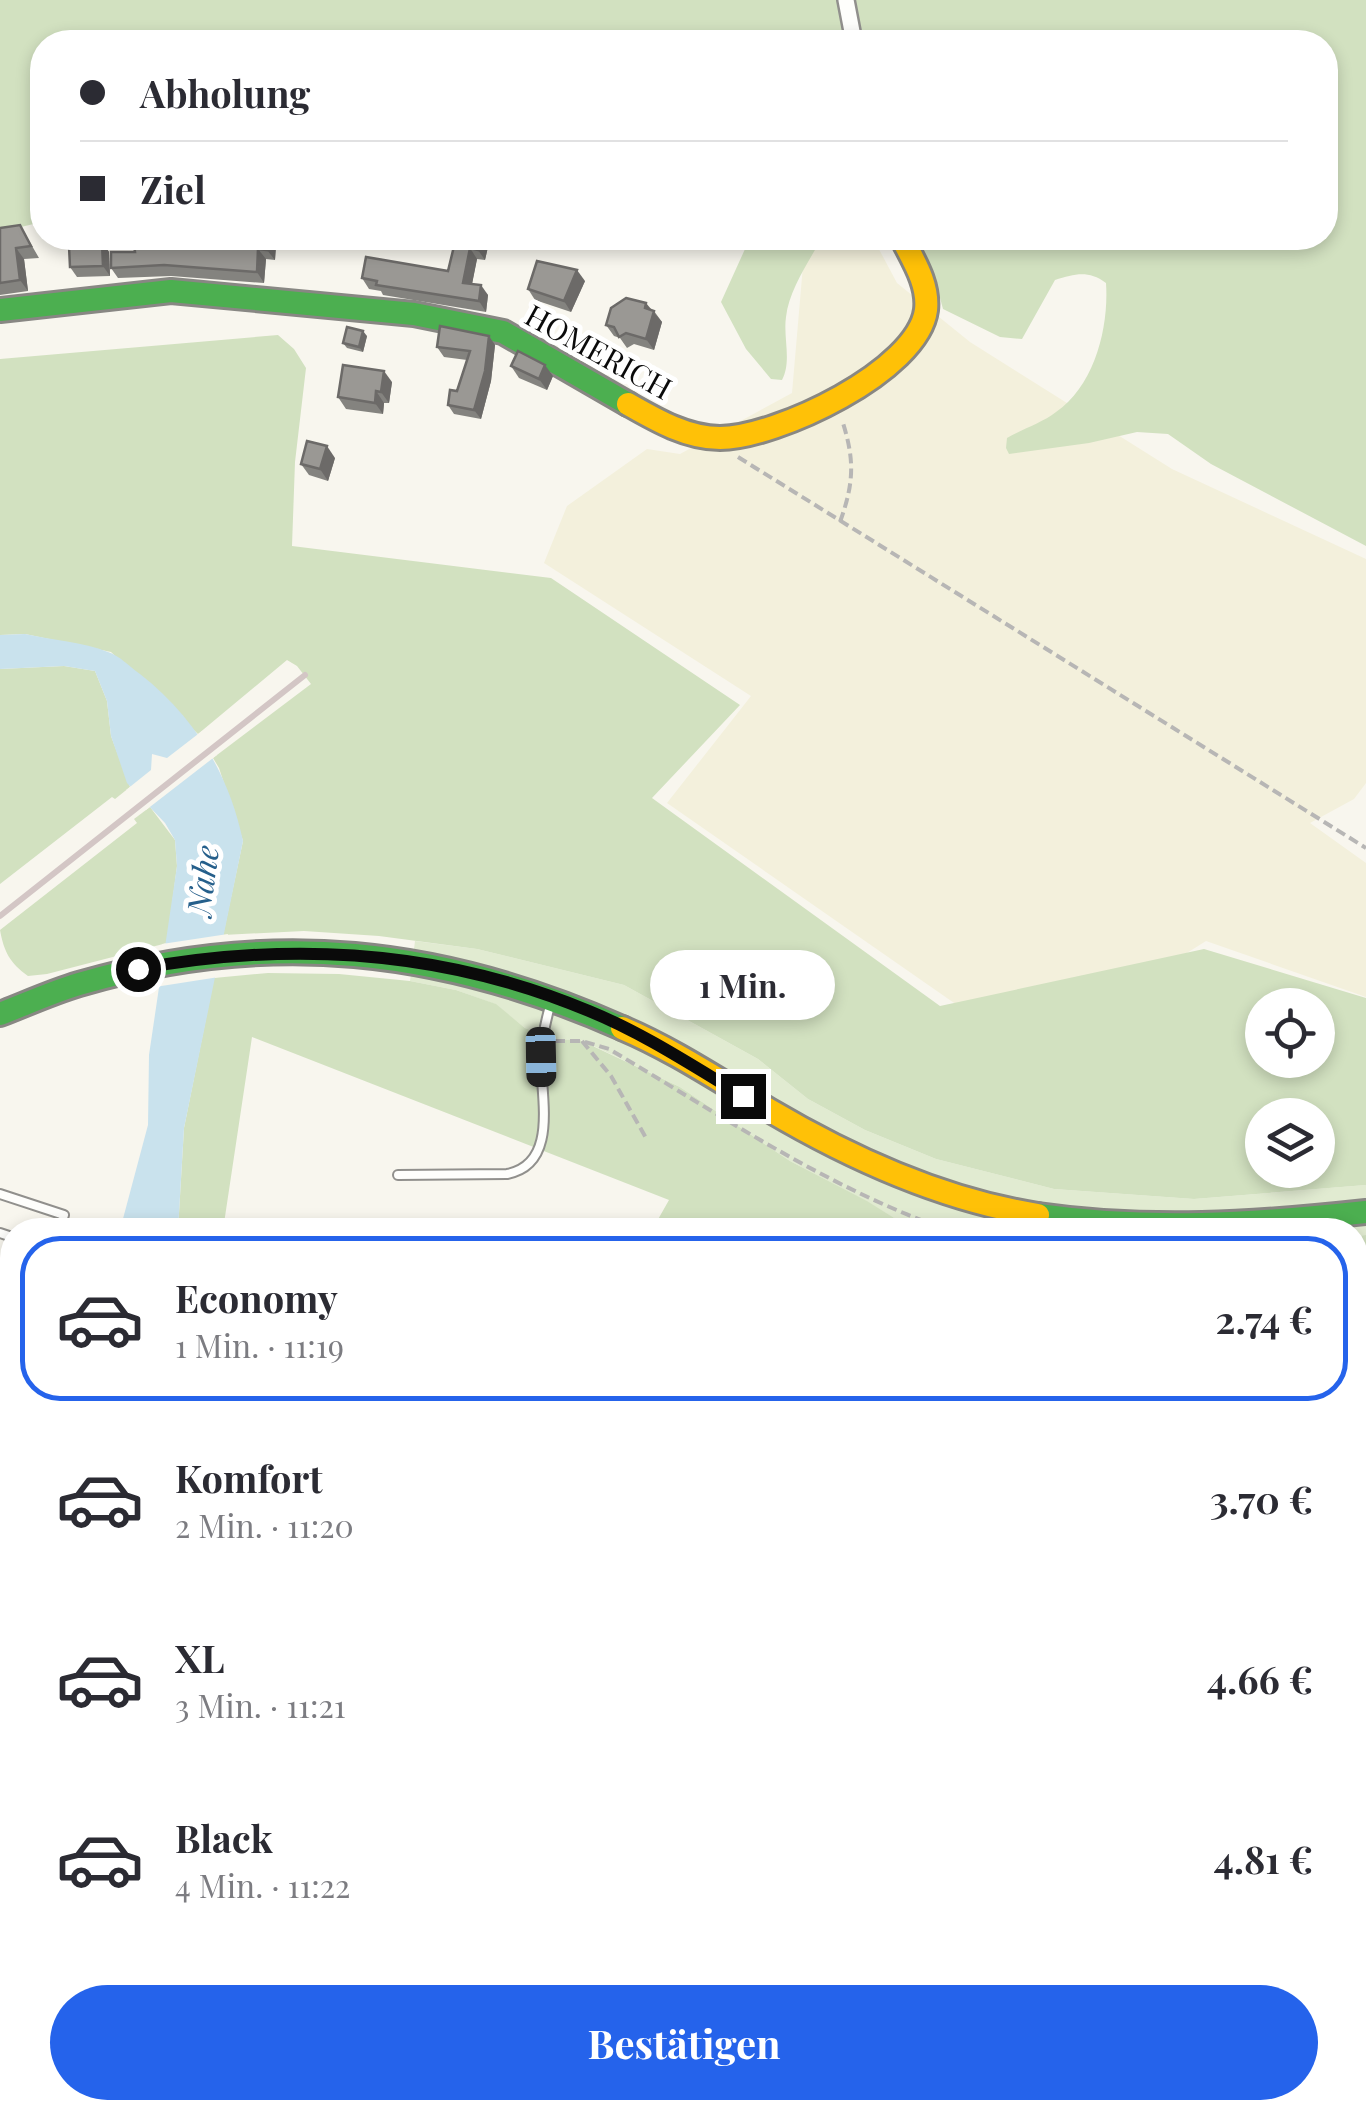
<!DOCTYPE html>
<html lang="de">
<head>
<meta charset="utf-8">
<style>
	:root { --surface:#fff; --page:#f7f7f7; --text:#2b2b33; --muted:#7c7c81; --line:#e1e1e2; --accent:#2563eb }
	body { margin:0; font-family:"Playfair Display",serif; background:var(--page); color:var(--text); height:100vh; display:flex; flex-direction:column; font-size:38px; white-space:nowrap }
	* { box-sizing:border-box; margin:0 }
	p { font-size:32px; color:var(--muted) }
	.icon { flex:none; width:55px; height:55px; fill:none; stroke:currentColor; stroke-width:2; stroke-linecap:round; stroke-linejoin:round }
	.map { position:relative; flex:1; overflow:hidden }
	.drawer { position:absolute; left:0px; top:1218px; width:1368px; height:902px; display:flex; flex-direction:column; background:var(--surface); border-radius:40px 40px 0 0; box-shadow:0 5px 15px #0003 }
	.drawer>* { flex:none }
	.banner { position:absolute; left:30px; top:30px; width:1308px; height:220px; border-radius:40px; box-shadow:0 5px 15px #0003; display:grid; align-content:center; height:220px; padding:0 50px; background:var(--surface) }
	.controls { position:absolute; left:1245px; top:988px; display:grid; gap:20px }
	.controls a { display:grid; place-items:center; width:90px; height:90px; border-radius:50%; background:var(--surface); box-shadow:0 5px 15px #0003; font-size:50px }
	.end { position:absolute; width:45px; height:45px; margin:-22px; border:12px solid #0a0a0a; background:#fff; box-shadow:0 0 0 5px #fff }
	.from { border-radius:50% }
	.bubble { position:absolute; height:70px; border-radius:35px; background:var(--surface); box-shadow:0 5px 15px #0003; font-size:32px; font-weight:700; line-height:70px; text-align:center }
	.car { position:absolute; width:30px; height:60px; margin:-30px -15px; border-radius:12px; box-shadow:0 0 8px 2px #0007; background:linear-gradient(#222 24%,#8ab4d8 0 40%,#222 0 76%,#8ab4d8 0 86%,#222 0) }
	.banner b { display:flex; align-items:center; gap:35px; height:95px; font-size:38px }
	.banner b+b { border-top:2px solid var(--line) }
	.banner i { width:25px; height:25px; background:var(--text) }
	ul { padding:18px 0 0; list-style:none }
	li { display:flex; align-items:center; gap:30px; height:165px; margin:0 20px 15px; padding:0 30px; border:5px solid transparent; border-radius:40px }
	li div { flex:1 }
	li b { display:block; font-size:38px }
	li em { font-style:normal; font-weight:700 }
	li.current { border-color:var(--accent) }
	li>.icon { width:90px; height:90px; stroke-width:1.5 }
	.cta { display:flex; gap:20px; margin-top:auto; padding:20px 50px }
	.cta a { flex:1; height:115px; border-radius:60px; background:var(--accent); color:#fff; font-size:40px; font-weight:700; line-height:115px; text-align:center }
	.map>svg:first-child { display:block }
	.farmland { fill:#f3f0dc }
	.green { fill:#e1ebd1 }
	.forest { fill:#d2e1c0; fill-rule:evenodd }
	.water { fill:#c9e2ed }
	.pier { fill:#f8f6ee }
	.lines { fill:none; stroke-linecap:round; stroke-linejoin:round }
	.lane-casing { stroke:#91908d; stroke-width:12 }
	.street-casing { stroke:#91908d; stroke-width:20 }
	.fast-casing { stroke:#888783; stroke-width:28 }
	.slow-casing { stroke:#888783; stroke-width:28 }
	.path { stroke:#b7b6b5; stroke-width:4; stroke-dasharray:10 5; stroke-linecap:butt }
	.lane { stroke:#fefefc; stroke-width:8 }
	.street { stroke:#fefefc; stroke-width:15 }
	.fast { stroke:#4caf50; stroke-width:22 }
	.slow { stroke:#ffc107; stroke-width:22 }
	.rail { stroke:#d3c6c5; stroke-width:6 }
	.wall { fill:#84837f }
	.shaded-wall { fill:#6c6a68 }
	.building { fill:#9a9894; stroke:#6c6a68; stroke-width:2.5 }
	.route { stroke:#0a0a0a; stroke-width:12 }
	.labels { text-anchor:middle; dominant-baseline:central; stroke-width:10; stroke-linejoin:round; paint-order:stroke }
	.street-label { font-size:30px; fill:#0a0a0a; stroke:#fff }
	.water-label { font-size:32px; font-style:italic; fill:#255f8b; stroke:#fff }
</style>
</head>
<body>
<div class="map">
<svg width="1366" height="2119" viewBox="0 0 1366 2119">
	<rect width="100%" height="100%" fill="#f8f6ee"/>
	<polygon class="farmland" points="815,238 873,238 897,283 970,342 1172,469 1366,559 1366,783 1354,799 1310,823 1366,863 1366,997 1206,941 1112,1000 957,1005 667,803 751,696 544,563 567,506 647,449 680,454 792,393 804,254"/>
	<polygon class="green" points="415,941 477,949 624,985 758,1059 808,1099 865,1130 936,1159 1054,1189 1194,1199 1366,1185 1366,1235 1355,1236 1355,1230 993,1230 967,1223 949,1230 924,1230 904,1224 866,1201 790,1161 680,1087 581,1040 553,1039 525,1028 495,1004 456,990 410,981"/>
	<g class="forest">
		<path d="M 0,0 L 1366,0 L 1366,546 L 1211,464 L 1168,434 L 1137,432 L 1089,443 L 1009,454 L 1006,448 L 1007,438 C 1022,429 1042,423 1056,412 C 1095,385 1109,327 1106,283 C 1088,270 1075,274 1055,280 L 1022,339 L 1000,337 L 943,309 L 933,272 L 915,238 L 1325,238 L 1325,42 L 42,42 L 42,222 L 0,232 Z"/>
		<path d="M 750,238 L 822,238 C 809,261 789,290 786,317 C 783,338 792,361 782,380 L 771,379 L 746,349 L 721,302 Z"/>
		<path d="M 278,335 L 294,349 L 306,368 L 295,462 L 292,546 L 551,578 L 740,705 L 652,798 L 940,1006 L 1204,949 L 1366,998 L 1366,1185 L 1194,1199 L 1054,1189 L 936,1159 L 865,1130 L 808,1099 L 758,1059 L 624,985 L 477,949 L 379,936 L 304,931 L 223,935 L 243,841 L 219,768 L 213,758 L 311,684 L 297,666 L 287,660 L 198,734 L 111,652 L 25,634 L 0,635 L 0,359 ZM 1262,1005 L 1318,1005 L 1318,1060 L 1262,1060 ZM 1262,1115 L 1318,1115 L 1318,1170 L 1262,1170 Z"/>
		<polygon points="64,666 95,671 107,701 111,736 130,787 115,799 112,797 0,884 0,669"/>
		<path d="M 150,807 L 175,840 L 177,866 L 167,943 L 47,974 L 28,976 C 10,963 4,952 0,930 L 137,823 L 134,819 Z"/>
		<polygon points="268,973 339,974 410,981 456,990 496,1004 525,1028 553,1039 580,1040 680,1087 790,1161 867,1201 904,1224 924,1230 652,1230 669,1200 252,1037 223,1230 178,1230 184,1128 214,978"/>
		<polygon points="1366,1235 1366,1521 1360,1521 1355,1517 1355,1236"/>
		<polygon points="12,1434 12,1840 0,1827 0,1444"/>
		<polygon points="1355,1712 1366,1720 1366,2119 1078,2119 1068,2108 1355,2108"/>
	</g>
	<path class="water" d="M 25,634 C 52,640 83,642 108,652 C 120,656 130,667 140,674 C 194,716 229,774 243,841 L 184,1128 L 178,1230 L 120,1230 L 148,1125 L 149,1055 L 177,866 L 175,840 L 165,823 L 127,783 L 111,736 L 107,701 L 95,671 L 64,666 L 0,669 L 0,635 Z"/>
	<g class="pier">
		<polygon points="202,731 217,755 146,810 126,790 151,770 152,754 167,758"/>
		<polygon points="228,934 219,977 155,987 162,944"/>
	</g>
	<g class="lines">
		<defs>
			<g id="lane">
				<path d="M 398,1175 L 507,1174 C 560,1164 540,1094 541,1056 C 541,1037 547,1019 551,1001"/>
				<polyline points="0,1194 64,1215 59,1230"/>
				<polyline points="0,1233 12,1237"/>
				<polyline points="1355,1682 1366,1690"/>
				<polyline points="0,1982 12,1987"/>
				<polyline points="0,2087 12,2098"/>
				<polyline points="23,2108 36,2119"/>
				<polyline points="258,2108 270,2119"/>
			</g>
			<g id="street">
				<polyline points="846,0 854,42"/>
				<polyline points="0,1479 12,1483"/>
				<polyline points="0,1572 12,1566"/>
				<polyline points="0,1905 12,1914"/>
			</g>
			<g id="fast">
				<polyline points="0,310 171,291 414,314 503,332 628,404"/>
				<path d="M 0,1014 C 26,1004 52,992 79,984 C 270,928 442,948 622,1028"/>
				<path d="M 1038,1215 C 1148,1231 1256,1224 1366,1212"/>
			</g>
			<g id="slow">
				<path d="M 628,404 C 656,420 687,438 720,438 C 776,438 918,371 926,310 C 929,284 913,260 902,238"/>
				<path d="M 622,1028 C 674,1050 721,1082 769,1110 C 852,1159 942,1200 1038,1215"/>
			</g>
		</defs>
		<use href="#lane" class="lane-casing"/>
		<use href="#street" class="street-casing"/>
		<use href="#fast" class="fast-casing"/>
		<use href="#slow" class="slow-casing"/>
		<g class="path">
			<polyline points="738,457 1366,848"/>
			<path d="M 840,522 C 854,483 855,460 842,420"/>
			<path d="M 555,1041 L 582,1041 L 609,1049 C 719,1114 827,1188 948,1230"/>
			<polyline points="582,1041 611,1076 646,1138"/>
			<polyline points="1355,1254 1366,1256"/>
			<polyline points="0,1293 12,1298"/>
		</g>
		<use href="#lane" class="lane"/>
		<use href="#street" class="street"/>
		<use href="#fast" class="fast"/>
		<use href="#slow" class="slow"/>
		<polyline class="rail" points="0,916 305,675"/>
	</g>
	<g class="wall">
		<polygon points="20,225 39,258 24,259 28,291 0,295 0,228"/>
		<polygon points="211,238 271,238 276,245 275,260 266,259 264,283 171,276 118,278 111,268 135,252 209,243"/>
		<polygon points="456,238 490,238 485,260 477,259 472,284 488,295 486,312 383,295 381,291 369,289 362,278 448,271"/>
		<polygon points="102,242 109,252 110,276 77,277 70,267"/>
		<polygon points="585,281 571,312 535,300 528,289"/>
		<polygon points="651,310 654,311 662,322 654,350 634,344 627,348 620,338 614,336 606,325"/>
		<polygon points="367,336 363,352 347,348 343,343"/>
		<polygon points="489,336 495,345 491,381 481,419 454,414 448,405 457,391 467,360 444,357 437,347"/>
		<polygon points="511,366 553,376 547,390 519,378"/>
		<polygon points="392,382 389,403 384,403 383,414 346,409 338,397"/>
		<polygon points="335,458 328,481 309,475 301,464"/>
		<polygon points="60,2108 185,2108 205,2119 80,2119"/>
	</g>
	<g class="shaded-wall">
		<polygon points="268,238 271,238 276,245 275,260 267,250"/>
		<polygon points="481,238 490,238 485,260 478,250"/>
		<polygon points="102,242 109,252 110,276 103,266"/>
		<polygon points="16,248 24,259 28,291 20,280"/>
		<polygon points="470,248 477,259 470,294 463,283"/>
		<polygon points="258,249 266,259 264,283 257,272"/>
		<polygon points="577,270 585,281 571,312 564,301"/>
		<polygon points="481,285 488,295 486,312 479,301"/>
		<polygon points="646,303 662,322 654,350 646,339 645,308"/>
		<polygon points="363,331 367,336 363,352 359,347"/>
		<polygon points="489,336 495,345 491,381 481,419 474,410"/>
		<polygon points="545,365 553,376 547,390 539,379"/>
		<polygon points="384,371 392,382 389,403 381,392"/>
		<polygon points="376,391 384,403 383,414 375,403"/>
		<polygon points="327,446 335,458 328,481 320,469"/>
		<polygon points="0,1331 8,1343 0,1368"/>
		<polygon points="959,2108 965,2108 967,2110 967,2119 959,2118"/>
	</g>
	<g class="building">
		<polygon points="20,225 31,246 16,248 20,280 0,283 0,228"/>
		<polygon points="211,238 268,238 267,250 258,249 257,272 164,265 111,268 111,252 135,252 134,245 209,243"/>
		<polygon points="456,238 481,238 478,250 470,248 463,283 481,285 479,301 376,285 377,281 362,278 366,257 448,271"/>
		<polygon points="102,242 103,266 70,267 69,246 77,246 77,243"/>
		<polygon points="537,261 577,270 564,301 528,289"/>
		<polygon points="626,298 646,303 645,308 654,311 646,339 626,333 619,337 614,327 606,325 611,308"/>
		<polygon points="440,326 489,336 485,371 474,410 448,405 450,390 457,391 470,351 437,347"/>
		<polygon points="347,327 363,331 359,347 343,343"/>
		<polygon points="518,351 545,365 539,379 511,366"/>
		<polygon points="343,365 384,371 381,392 376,391 375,403 338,397"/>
		<polygon points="307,441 327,446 320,469 301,464"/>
		<polygon points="83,2108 185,2108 205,2119 103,2119"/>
		<rect x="904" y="2108" width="55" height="10"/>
	</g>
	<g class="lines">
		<path class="route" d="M 138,969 C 290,941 444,950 589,1011 C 643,1033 693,1066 743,1096"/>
	</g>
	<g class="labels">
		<g class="street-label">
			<text transform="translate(599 351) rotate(29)">HOMERICH</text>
		</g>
		<g class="water-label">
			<text transform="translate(201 880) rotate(-82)">Nahe</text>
		</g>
	</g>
</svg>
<div class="controls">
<a><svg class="icon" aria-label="locate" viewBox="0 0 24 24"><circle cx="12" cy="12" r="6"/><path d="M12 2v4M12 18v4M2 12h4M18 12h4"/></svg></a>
<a><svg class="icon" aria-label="layers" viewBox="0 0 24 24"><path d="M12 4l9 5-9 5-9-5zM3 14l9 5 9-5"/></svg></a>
</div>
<i class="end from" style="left:138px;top:969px"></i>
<i class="end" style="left:743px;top:1096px"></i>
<div class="bubble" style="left:650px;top:950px;width:185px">1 Min.</div>
<i class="car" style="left:541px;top:1057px;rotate:179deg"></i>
<div class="banner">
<b><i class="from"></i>Abholung</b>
<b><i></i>Ziel</b>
</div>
<section class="drawer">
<ul>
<li class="current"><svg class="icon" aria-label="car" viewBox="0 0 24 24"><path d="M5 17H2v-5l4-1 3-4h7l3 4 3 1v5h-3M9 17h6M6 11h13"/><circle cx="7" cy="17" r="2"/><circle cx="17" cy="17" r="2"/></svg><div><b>Economy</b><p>1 Min. · 11:19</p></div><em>2.74 €</em></li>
<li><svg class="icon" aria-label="car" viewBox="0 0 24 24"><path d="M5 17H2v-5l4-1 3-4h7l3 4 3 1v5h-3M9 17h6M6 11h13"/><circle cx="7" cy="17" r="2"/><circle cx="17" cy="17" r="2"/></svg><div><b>Komfort</b><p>2 Min. · 11:20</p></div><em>3.70 €</em></li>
<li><svg class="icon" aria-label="car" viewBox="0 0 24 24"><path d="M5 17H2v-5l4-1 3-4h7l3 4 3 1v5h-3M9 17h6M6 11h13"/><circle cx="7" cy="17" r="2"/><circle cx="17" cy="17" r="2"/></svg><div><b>XL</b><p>3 Min. · 11:21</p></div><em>4.66 €</em></li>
<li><svg class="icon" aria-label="car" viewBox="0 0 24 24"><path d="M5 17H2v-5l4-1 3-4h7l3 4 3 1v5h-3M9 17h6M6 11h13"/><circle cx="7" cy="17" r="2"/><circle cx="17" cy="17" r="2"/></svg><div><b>Black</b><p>4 Min. · 11:22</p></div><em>4.81 €</em></li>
</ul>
<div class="cta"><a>Bestätigen</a></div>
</section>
</div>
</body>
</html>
